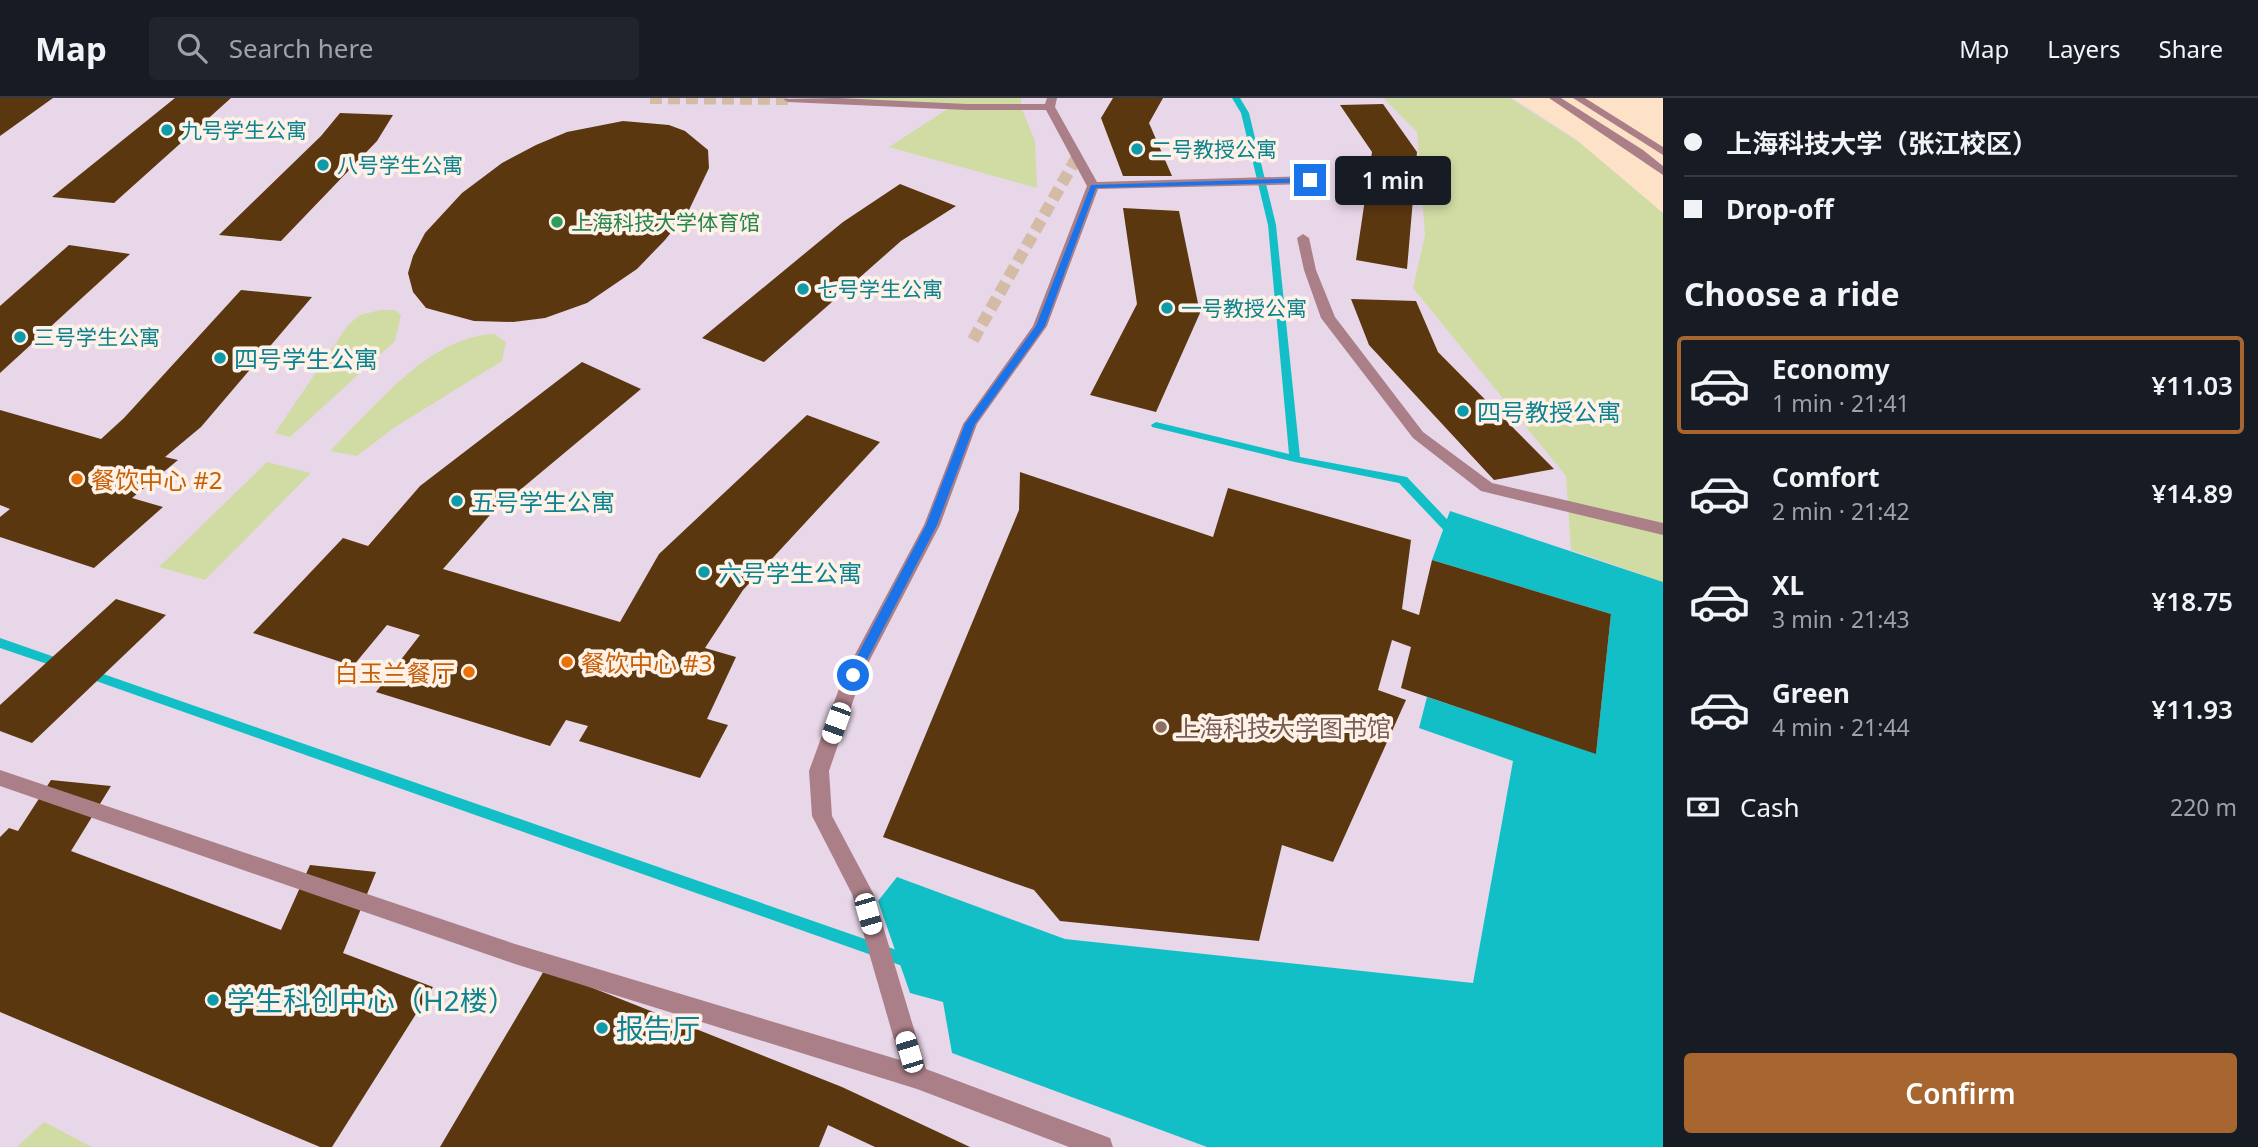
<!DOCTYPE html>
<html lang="en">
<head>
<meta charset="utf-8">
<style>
	:root { --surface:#171b24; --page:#20242c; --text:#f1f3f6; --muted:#9ea1a6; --line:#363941; --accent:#a76630 }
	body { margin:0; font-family:"Noto Sans","Noto Sans SC",sans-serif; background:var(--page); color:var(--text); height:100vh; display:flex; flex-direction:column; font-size:26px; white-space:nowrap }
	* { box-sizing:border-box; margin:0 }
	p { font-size:23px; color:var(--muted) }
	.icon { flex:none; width:38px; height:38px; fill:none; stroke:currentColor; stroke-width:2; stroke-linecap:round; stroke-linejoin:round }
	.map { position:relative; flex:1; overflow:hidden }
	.drawer { display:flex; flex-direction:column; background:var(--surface); width:595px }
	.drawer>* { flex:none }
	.guide { display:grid; align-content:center; height:154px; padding:0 21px; background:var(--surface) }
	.end { position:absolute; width:32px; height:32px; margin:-16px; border:9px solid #1a73e8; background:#fff; box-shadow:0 0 0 4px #fff }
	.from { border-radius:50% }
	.bubble { position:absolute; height:49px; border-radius:7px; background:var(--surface); box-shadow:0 4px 10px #0003; font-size:23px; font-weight:600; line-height:49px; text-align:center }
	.car { position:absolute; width:21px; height:42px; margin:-21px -10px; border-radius:9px; box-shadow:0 0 5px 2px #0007; background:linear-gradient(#fff 24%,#345 0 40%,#fff 0 76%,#345 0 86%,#fff 0) }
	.guide b { display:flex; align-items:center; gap:24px; height:66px; font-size:26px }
	.guide b+b { border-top:2px solid var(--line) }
	.guide i { width:18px; height:18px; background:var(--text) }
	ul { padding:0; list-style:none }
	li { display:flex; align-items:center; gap:21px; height:98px; margin:0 14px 10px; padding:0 7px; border:4px solid transparent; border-radius:7px }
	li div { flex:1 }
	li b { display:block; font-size:26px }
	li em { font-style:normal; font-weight:600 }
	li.selected { border-color:var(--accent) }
	li>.icon { width:63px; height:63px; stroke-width:1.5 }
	h2 { padding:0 21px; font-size:32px; line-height:84px }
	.pay { display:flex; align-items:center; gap:18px; height:77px; padding:0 21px; font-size:26px }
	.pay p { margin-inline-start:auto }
	.action { display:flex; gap:14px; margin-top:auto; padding:14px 21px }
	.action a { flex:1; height:80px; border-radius:7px; background:var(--accent); color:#fff; font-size:28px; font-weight:600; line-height:80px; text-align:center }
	header { display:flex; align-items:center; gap:42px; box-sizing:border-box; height:98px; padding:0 35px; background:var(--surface); border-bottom:2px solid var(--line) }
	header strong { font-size:33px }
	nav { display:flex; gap:38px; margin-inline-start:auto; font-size:24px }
	.search { width:490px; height:63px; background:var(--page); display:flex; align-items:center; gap:18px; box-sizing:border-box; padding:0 24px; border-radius:7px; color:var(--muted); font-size:26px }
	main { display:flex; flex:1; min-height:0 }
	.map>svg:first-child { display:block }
	.education { fill:#e8d7e9 }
	.green { fill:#d1dca4 }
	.water { fill:#13bfc6 }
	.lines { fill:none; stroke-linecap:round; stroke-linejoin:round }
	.stream { fill:#13bfc6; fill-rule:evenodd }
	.building { fill:#5b370f }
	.minor-tunnel { stroke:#d4bba5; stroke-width:12; stroke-dasharray:12 6; stroke-linecap:butt }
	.minor { fill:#aa7f88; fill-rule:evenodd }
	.route { fill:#1a73e8 }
	.culture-dot { fill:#0f9aa8; stroke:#fef2e8; stroke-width:2.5 }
	.leisure-dot { fill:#2e9e5b; stroke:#fef2e8; stroke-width:2.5 }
	.food-dot { fill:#e8710a; stroke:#fef2e8; stroke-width:2.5 }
	.education-dot { fill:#8d6e63; stroke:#fef2e8; stroke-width:2.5 }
	.labels { text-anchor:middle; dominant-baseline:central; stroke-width:7; stroke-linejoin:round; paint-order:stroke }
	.far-culture-label { font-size:21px; fill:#0d838f; stroke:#fef2e8; text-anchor:start }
	.far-leisure-label { font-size:21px; fill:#27864d; stroke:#fef2e8; text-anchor:start }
	.culture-label { font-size:24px; fill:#0d838f; stroke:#fef2e8; text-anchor:start }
	.food-label { font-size:24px; fill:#c56008; stroke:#fef2e8; text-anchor:start }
	.education-label { font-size:24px; fill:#785e54; stroke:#fef2e8; text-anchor:start }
	.near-culture-label { font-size:28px; fill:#0d838f; stroke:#fef2e8; text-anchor:start }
</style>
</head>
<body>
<header>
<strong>Map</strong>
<div class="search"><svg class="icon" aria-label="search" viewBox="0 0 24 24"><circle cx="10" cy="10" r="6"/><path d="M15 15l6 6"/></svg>Search here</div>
<nav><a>Map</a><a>Layers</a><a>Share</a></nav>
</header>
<main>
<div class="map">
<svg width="1663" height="1049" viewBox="0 0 1663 1049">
	<rect width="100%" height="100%" fill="#fee2c8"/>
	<polygon class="education" points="0,0 1512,0 1524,7 1573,39 1663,115 1663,1049 0,1049"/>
	<g class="green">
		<polygon points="825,0 1021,0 1021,9 1035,43 1037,90 889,49 949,10 818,4"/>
		<polygon points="1383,0 1510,0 1579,44 1663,115 1663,484 1571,452 1566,378 1413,190 1425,137 1417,34"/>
		<polygon points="380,212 395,212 401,217 395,243 290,339 275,335 348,227 360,217"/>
		<path d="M 494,236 L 506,244 L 502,263 L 395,329 L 357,358 L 330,353 C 375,309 428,239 494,236 Z"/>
		<polygon points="267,364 311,375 205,482 159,469"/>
		<polygon points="44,1024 92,1049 17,1049"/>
	</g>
	<polygon class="water" points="1450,413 1663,484 1663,1049 1207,1049 952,955 943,904 910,895 878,803 897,779 1065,841 1473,885 1513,663 1419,630 1427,599 1596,655 1611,516 1432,462"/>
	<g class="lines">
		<g class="stream">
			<polygon points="1232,0 1240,0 1249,15 1276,127 1300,359 1407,379 1459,434 1461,437 1459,440 1451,440 1399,385 1295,364 1152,329 1151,327 1156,324 1289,356 1268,127 1241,15"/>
			<polygon points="0,540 66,563 68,566 66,569 62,571 0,550"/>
			<polygon points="86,570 911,857 916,859 919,864 916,869 911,871 82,578 80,575 82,572"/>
		</g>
	</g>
	<g class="building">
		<polygon points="0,0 53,0 0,38"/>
		<polygon points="175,0 231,0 114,105 52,99"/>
		<polygon points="1113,0 1163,0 1149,25 1172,78 1123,78 1101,20"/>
		<polygon points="1383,6 1417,54 1407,171 1356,162 1372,54 1340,7"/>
		<polygon points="340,15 393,17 377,43 281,143 219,137 321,38"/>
		<polygon points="623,23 669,27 685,33 708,52 709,70 689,112 665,142 637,171 587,205 545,220 513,224 474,223 426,210 413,194 408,175 413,158 425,135 462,95 502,65 536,47 567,34"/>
		<polygon points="900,86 956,108 901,143 764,264 702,240 843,124"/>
		<polygon points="1123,110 1179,113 1200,215 1156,314 1090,297 1137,206"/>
		<polygon points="69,147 130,156 0,275 0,208"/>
		<polygon points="241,192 312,199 201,329 165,359 178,362 132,400 163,409 94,470 0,439 0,419 10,411 0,407 0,312 101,341 124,320"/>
		<polygon points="1351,201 1416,203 1438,254 1554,371 1494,382 1369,247"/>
		<polygon points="582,264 641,291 490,417 443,471 620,524 659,456 807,317 880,344 743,492 705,550 736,559 707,621 728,627 700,680 579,643 588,628 566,622 550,648 376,594 420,537 387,527 353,568 253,535 343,440 368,448 420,388"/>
		<polygon points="1020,374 1213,439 1228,390 1411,442 1402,511 1419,517 1432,462 1611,516 1596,656 1401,590 1411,549 1392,542 1378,592 1406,602 1333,764 1282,747 1259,843 1060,823 1034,792 883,739 1019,412"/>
		<polygon points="116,501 166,517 32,645 0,633 0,607"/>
		<polygon points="51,682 111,688 71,753 281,832 310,767 376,774 343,855 433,889 332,1049 320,1049 0,914 0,739 9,730 18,733"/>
		<polygon points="545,871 842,989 970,1049 875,1049 828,1027 819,1049 440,1049"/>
	</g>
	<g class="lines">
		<g class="minor-tunnel">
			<polyline points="650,0 788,1"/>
			<polyline points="973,242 1077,59"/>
		</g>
		<g class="minor">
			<polygon points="837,0 967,6 1045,6 1047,0 1057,0 1055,9 1097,84 1310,78 1316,82 1310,86 1098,91 1047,228 977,326 940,427 862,577 829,673 832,718 873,795 926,971 1110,1040 1113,1049 1069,1049 917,991 515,866 0,688 0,672 515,846 900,962 852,796 812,718 809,673 844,577 924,427 963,326 1033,228 1087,88 1046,12 967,12 788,4 783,1"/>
			<polygon points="1549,0 1561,0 1643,52 1663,68 1663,77"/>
			<polygon points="1573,0 1585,0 1663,49 1663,57"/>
			<polygon points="1303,136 1309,140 1316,172 1335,219 1423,334 1492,385 1663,425 1663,437 1481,393 1413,340 1321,220 1304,172 1297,140"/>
		</g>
	</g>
	<polygon class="route" points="1310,80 1313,84 1096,90 1045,228 975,326 937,427 857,581 849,581 847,577 926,427 965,326 1036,228 1091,87"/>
	<g class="culture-dot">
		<circle cx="167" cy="32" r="7"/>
		<circle cx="1137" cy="51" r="7"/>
		<circle cx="323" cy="67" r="7"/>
		<circle cx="803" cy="191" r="7"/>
		<circle cx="1167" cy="210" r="7"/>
		<circle cx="20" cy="239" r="7"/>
		<circle cx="220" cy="260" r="7"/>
		<circle cx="1463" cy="313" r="7"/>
		<circle cx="457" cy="403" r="7"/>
		<circle cx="704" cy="474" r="7"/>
		<circle cx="213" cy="902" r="7"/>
		<circle cx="602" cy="930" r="7"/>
	</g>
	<circle class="leisure-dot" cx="557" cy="124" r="7"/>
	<g class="food-dot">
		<circle cx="77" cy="381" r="7"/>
		<circle cx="567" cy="564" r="7"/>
		<circle cx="469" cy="574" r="7"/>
	</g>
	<circle class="education-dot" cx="1161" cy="629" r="7"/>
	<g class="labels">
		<g class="far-culture-label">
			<text x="181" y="32">九号学生公寓</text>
			<text x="1151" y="51">二号教授公寓</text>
			<text x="337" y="67">八号学生公寓</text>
			<text x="817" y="191">七号学生公寓</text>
			<text x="1181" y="210">一号教授公寓</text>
			<text x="34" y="239">三号学生公寓</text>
		</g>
		<g class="far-leisure-label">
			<text x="571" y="124">上海科技大学体育馆</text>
		</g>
		<g class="culture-label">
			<text x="234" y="260">四号学生公寓</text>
			<text x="1477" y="313">四号教授公寓</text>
			<text x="471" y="403">五号学生公寓</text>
			<text x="718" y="474">六号学生公寓</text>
		</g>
		<g class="food-label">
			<text x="91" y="381">餐饮中心 #2</text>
			<text x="581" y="564">餐饮中心 #3</text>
			<text x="455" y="574" text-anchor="end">白玉兰餐厅</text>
		</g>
		<g class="education-label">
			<text x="1175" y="629">上海科技大学图书馆</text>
		</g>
		<g class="near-culture-label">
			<text x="227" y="902">学生科创中心（H2楼）</text>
			<text x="616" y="930">报告厅</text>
		</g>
	</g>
</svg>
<i class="end from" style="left:853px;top:577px"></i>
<i class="end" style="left:1310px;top:82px"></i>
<div class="bubble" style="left:1335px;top:58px;width:116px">1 min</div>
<i class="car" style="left:836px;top:625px;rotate:200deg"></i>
<i class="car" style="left:868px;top:816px;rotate:164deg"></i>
<i class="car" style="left:909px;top:954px;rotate:343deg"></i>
</div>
<section class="drawer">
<div class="guide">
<b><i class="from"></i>上海科技大学（张江校区）</b>
<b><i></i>Drop-off</b>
</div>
<h2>Choose a ride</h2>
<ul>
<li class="selected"><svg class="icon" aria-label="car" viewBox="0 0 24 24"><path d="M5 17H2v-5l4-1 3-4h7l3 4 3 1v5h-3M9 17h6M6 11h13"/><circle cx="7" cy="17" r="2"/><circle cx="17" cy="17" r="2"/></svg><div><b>Economy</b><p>1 min · 21:41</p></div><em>¥11.03</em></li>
<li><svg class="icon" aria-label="car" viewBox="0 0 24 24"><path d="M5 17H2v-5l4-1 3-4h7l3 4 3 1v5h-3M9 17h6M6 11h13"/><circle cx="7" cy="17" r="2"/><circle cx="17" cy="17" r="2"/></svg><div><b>Comfort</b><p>2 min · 21:42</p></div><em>¥14.89</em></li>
<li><svg class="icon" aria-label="car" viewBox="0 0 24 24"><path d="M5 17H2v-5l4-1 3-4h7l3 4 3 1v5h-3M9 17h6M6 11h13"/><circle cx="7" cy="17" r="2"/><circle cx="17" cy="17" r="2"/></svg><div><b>XL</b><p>3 min · 21:43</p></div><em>¥18.75</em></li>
<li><svg class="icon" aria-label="car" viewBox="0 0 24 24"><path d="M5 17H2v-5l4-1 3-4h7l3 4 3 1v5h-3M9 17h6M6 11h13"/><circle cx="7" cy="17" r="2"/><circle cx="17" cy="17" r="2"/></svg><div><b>Green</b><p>4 min · 21:44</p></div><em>¥11.93</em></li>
</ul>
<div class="pay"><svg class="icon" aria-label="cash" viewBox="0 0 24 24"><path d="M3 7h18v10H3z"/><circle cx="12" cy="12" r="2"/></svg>Cash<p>220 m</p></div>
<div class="action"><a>Confirm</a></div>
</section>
</main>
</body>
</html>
